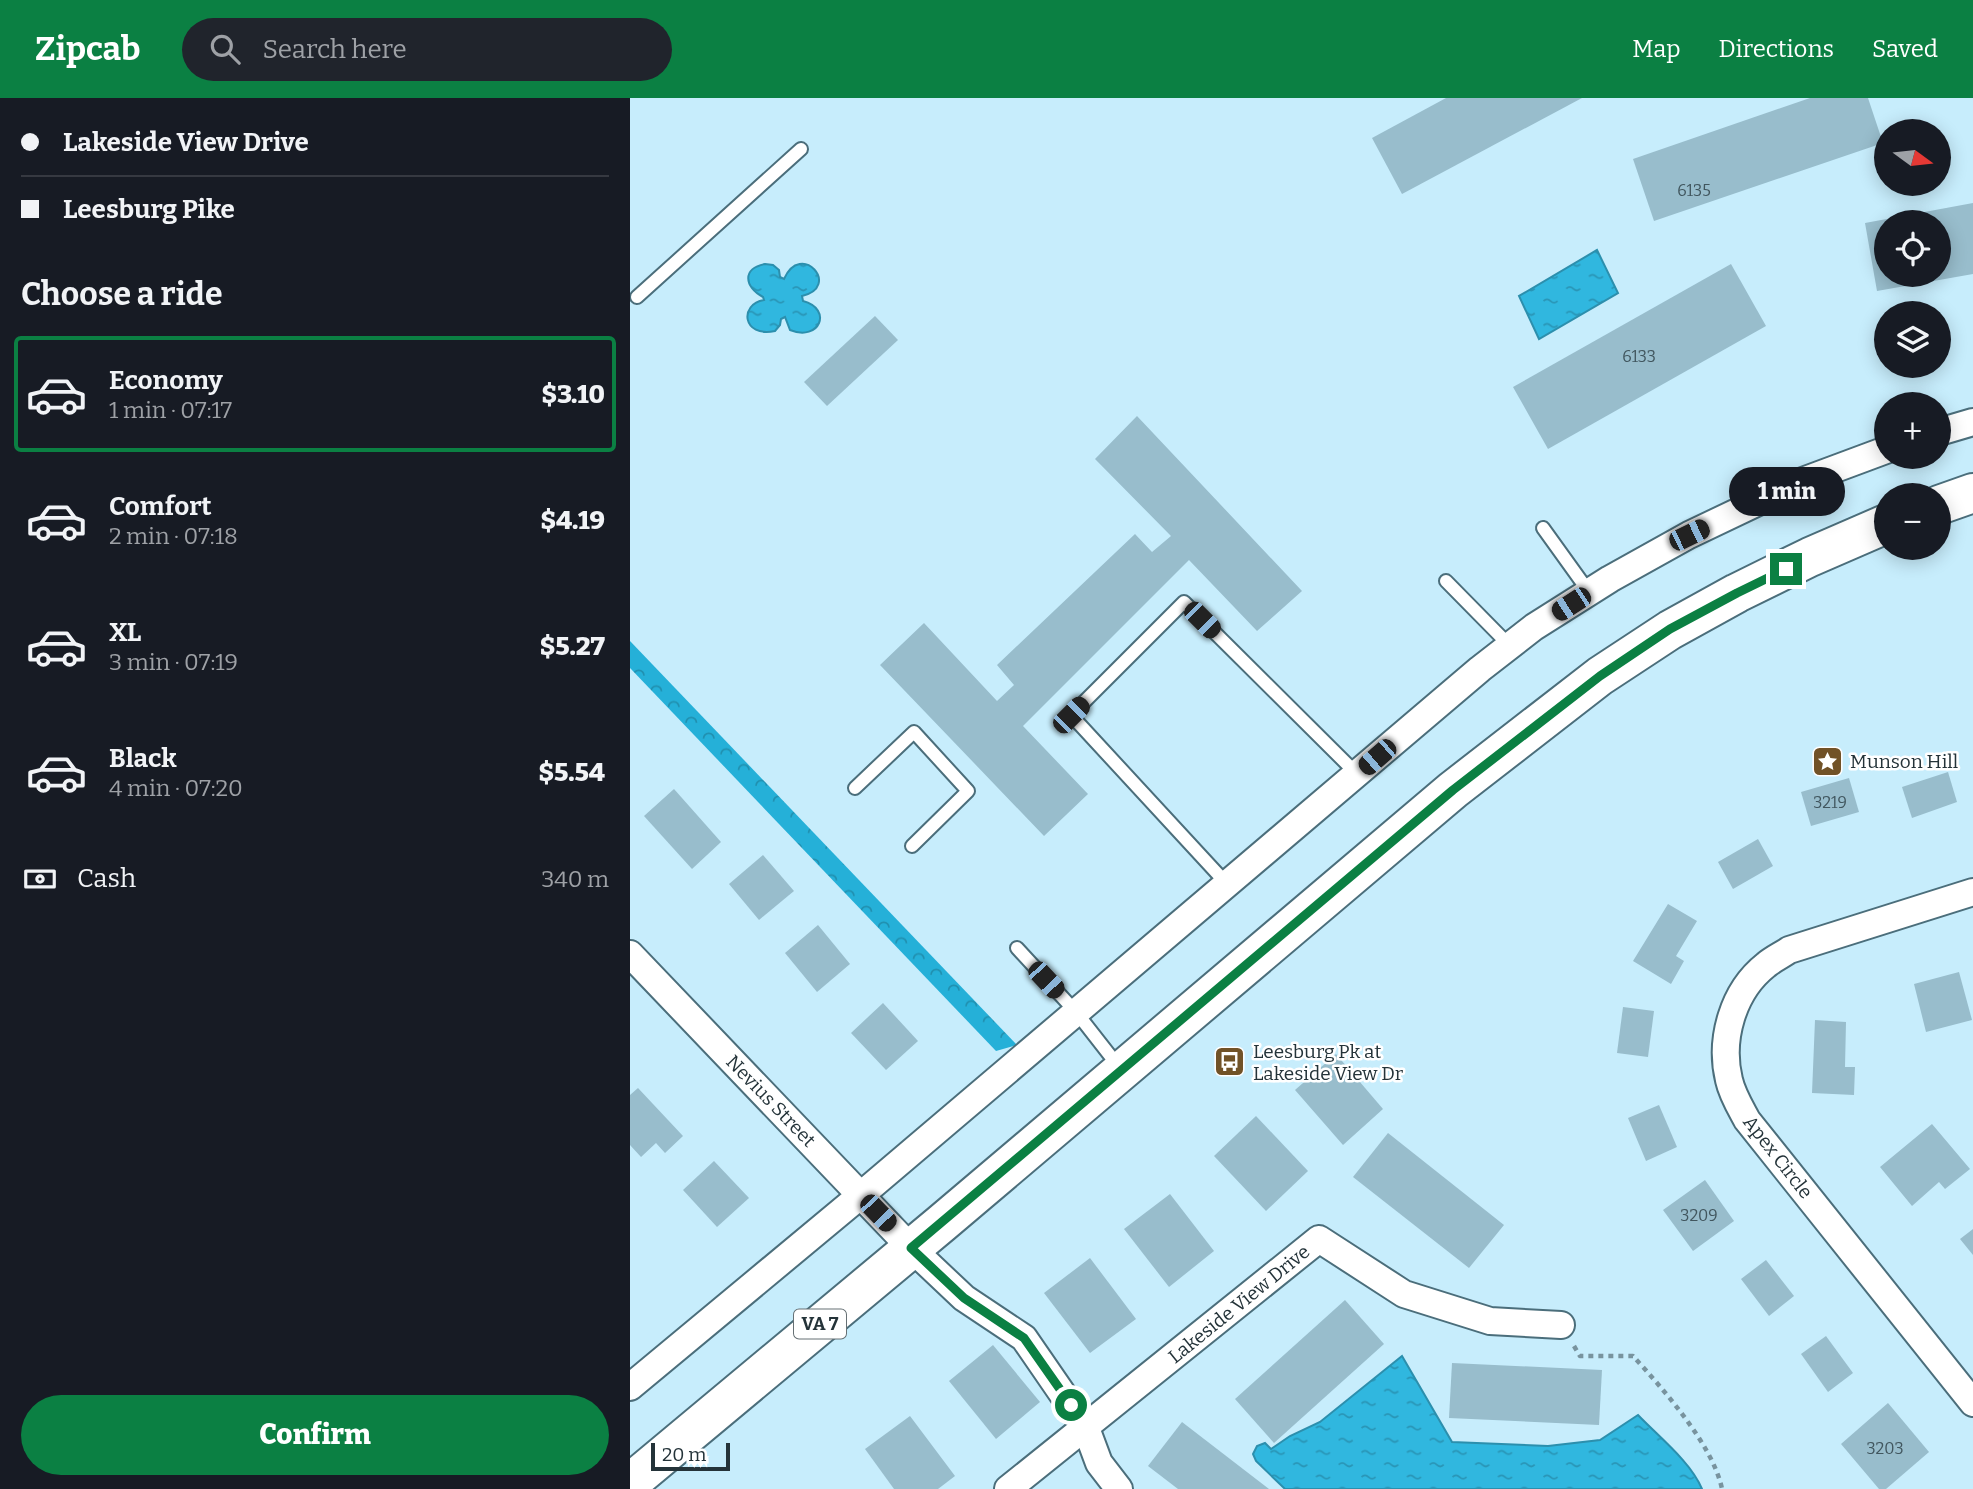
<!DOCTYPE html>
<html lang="en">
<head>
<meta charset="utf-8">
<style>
	:root { --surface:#171b24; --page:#20242c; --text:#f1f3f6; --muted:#9ea1a6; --line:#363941; --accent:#0b8043 }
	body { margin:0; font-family:Bitter,serif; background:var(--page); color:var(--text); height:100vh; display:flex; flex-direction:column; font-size:26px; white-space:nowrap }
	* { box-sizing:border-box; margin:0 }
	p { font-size:23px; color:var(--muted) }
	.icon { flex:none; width:38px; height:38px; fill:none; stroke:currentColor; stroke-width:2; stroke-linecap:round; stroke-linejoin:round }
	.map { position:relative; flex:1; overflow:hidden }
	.panel { display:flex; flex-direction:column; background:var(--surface); width:630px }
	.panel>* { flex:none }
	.hud { display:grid; align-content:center; height:154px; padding:0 21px; background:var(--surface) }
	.needle { width:46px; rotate:105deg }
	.tools { position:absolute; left:1244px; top:21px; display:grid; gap:14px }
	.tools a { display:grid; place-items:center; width:77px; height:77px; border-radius:50%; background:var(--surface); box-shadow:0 4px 18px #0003; font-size:35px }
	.scale { position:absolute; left:21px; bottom:18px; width:79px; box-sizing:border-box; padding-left:7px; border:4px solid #243339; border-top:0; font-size:19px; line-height:24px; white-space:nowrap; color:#243339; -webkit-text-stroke:5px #fff; paint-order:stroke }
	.end { position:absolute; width:32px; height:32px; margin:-16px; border:9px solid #0b8043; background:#fff; box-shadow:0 0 0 4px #fff }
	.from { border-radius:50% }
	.bubble { position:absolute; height:49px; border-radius:24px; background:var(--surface); box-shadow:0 4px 18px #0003; font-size:23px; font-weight:800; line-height:49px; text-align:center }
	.car { position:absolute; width:21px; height:42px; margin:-21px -10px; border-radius:9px; box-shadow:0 0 5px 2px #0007; background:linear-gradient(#222 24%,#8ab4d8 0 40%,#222 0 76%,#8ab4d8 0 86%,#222 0) }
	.hud b { display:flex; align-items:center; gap:24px; height:66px; font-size:26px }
	.hud b+b { border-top:2px solid var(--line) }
	.hud i { width:18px; height:18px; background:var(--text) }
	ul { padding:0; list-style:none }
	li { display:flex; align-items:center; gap:21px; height:116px; margin:0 14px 10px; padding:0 7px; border:4px solid transparent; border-radius:7px }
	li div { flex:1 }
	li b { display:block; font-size:26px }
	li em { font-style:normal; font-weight:800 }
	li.selected { border-color:var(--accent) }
	li>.icon { width:63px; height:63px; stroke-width:1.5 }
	h2 { padding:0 21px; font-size:32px; line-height:84px }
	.pay { display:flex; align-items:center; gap:18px; height:77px; padding:0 21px; font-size:26px }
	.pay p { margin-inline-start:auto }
	.primary-button { display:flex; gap:14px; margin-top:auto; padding:14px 21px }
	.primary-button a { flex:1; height:80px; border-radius:42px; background:var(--accent); color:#fff; font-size:28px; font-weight:800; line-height:80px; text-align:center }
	header { display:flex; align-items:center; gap:42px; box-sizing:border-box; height:98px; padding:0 35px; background:var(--accent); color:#fff }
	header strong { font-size:33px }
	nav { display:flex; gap:38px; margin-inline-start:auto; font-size:24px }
	.search { width:490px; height:63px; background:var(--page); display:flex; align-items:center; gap:18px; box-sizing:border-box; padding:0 24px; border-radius:38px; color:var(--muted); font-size:26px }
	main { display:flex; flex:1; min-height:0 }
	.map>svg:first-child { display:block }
	.forest { fill:url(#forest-crowns) }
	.water { fill:url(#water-ripples); stroke:#2c8fad; stroke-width:2 }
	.building { fill:#98bdcc; fill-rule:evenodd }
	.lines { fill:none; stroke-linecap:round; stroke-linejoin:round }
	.lane-casing { stroke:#4b6e7b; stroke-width:16 }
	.street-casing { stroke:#4b6e7b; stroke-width:30 }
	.primary-casing { stroke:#4b6e7b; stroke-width:42 }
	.path { stroke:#78939e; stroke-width:4.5; stroke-dasharray:5 5; stroke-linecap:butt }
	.lane { stroke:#fff; stroke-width:12 }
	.street { stroke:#fff; stroke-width:26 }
	.primary { stroke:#fff; stroke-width:38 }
	.route { stroke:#0b8043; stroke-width:9 }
	.labels { text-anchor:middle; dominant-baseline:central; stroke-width:5; stroke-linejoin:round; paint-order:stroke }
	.number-label { font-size:16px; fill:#41565e }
	.shield { fill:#fff; stroke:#667074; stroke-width:2 }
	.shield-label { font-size:18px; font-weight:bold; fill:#243339 }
	.poi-label { font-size:19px; fill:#243339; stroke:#fff; text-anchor:start }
	.street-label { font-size:19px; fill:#243339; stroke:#fff }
</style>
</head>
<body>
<header>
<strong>Zipcab</strong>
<div class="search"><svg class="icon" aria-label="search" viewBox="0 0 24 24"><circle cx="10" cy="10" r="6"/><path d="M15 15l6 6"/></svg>Search here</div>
<nav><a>Map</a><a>Directions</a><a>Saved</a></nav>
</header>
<main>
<section class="panel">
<div class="hud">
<b><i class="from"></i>Lakeside View Drive</b>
<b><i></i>Leesburg Pike</b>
</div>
<h2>Choose a ride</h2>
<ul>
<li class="selected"><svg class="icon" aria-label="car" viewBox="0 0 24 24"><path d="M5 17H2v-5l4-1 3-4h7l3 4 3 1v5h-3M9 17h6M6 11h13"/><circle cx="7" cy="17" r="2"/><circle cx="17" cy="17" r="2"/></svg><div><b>Economy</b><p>1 min · 07:17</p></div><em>$3.10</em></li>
<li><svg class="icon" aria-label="car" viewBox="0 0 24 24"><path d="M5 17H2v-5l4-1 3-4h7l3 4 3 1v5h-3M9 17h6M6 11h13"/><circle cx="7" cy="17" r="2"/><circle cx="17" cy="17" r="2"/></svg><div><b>Comfort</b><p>2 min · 07:18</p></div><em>$4.19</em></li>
<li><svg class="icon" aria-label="car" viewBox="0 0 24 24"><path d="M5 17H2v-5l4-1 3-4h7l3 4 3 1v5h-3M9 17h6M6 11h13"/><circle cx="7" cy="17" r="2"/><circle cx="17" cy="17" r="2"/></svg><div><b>XL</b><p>3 min · 07:19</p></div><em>$5.27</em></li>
<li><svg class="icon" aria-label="car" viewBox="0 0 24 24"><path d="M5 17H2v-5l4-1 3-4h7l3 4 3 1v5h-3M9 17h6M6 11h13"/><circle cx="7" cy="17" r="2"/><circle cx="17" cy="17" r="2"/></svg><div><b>Black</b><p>4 min · 07:20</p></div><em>$5.54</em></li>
</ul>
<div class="pay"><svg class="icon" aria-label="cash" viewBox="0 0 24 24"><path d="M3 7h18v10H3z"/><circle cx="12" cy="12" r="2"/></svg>Cash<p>340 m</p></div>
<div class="primary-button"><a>Confirm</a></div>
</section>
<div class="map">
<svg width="1343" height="1391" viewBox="0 0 1343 1391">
	<defs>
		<pattern id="forest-crowns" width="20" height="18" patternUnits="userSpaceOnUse" patternTransform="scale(1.75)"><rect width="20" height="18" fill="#25b0d8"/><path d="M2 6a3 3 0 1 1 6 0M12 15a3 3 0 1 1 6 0" fill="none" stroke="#2090b0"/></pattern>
		<pattern id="water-ripples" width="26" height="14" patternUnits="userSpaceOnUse" patternTransform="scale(1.75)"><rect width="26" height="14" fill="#30b7df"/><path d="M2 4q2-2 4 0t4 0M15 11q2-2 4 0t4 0" fill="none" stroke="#2995b6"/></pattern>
	</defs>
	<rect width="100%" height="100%" fill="#c7edfc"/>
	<polygon class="forest" points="0,543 387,947 366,953 0,570"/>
	<g class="water">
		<polygon points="967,152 988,195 909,241 889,198"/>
		<path d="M 135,166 L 143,167 L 149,172 L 150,179 L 154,181 C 171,142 212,189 172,198 L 173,203 C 203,211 190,244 160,232 L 155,219 L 151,221 L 150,227 L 145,233 C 112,240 109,206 134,202 L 133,199 C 114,189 112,170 135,166 Z"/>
		<path d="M 772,1258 L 822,1344 L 918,1348 L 970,1342 L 1008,1317 C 1028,1338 1061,1364 1072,1391 L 655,1391 L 626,1363 L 623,1356 L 627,1348 L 635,1345 L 641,1351 L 660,1338 L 690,1324 Z"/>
	</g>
	<g class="building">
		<polygon points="816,0 952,0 772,96 742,40"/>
		<polygon points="1180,0 1238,0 1253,45 1024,123 1003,61"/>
		<path d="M 1343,105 L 1343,176 L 1247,193 L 1235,125 ZM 1256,124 L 1309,124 L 1309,177 L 1256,177 Z"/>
		<polygon points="1101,166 1136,228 918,351 883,289"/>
		<polygon points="245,218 268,242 197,308 174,284"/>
		<polygon points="507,318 672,493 627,533 559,462 393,628 458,696 414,738 250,567 294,525 367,603 384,587 367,567 505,436 522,454 541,438 465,361"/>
		<polygon points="1318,674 1327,704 1282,720 1272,689"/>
		<polygon points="1219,680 1229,714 1181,728 1171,694"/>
		<polygon points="44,691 91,744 62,771 14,718"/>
		<polygon points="1128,741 1143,768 1103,791 1088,764"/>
		<polygon points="133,757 164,793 129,822 99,786"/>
		<polygon points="1038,806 1067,823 1046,858 1054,863 1041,886 1003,863"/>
		<polygon points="188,827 220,866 187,894 155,855"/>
		<polygon points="1329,874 1342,922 1296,934 1284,886"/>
		<polygon points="253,905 288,943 256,972 221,935"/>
		<polygon points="993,909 1024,913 1018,959 987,955"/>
		<polygon points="1185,922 1216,924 1215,969 1225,969 1224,997 1182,995"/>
		<polygon points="706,956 753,1011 713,1047 665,992"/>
		<polygon points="8,990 53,1038 35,1055 26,1045 11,1059 0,1047 0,997"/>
		<polygon points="1029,1007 1047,1049 1016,1063 998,1020"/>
		<polygon points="626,1018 678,1073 636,1113 584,1058"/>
		<polygon points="1302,1026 1340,1071 1315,1091 1309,1084 1282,1108 1250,1069"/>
		<polygon points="758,1035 874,1127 839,1170 723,1079"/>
		<polygon points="84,1063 119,1100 87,1129 53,1092"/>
		<polygon points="1075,1082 1104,1123 1063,1153 1033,1112"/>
		<polygon points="540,1096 584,1153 539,1189 494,1131"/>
		<polygon points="1343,1131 1343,1157 1330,1141"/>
		<polygon points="460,1160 506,1221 460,1255 414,1195"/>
		<polygon points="1136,1162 1164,1198 1139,1218 1111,1181"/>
		<polygon points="715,1202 754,1246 644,1345 605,1301"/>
		<polygon points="1196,1238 1223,1275 1198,1294 1171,1256"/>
		<polygon points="363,1247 410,1304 366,1341 319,1283"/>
		<polygon points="822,1265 972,1272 969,1327 819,1320"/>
		<polygon points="1258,1305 1299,1354 1256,1391 1249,1391 1211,1346"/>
		<polygon points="280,1318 325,1378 308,1391 264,1391 235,1351"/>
		<polygon points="552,1324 639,1391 548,1391 518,1368"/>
	</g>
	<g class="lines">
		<defs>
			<g id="lane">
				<polyline points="7,199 171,51"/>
				<polyline points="913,430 959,494"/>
				<polyline points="816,483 880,548"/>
				<polyline points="225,690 284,634 338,693 282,748"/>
				<polyline points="597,786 441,617 554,504 727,676"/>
				<polyline points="387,850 446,914 489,969"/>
			</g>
			<g id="street">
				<polyline points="1309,334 1343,324"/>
				<path d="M 1343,794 L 1159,852 C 1152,857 1143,861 1136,867 C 1103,893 1089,941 1099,982 C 1102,996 1110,1009 1117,1022 L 1343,1305"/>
				<polyline points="0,856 281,1150 334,1200 394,1240 456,1330 469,1365 489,1391"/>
				<polyline points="0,1289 231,1097 850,571 904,529 980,481 1059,437 1170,384 1256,352"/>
				<polyline points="378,1391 689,1141 774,1196 860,1223 931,1227"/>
			</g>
			<g id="primary">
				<polyline points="1309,407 1343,395"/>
				<polyline points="0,1385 312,1125 823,692 970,578 1040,532 1107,495 1180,459 1256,426"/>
			</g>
		</defs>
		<use href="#lane" class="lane-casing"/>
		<use href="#street" class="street-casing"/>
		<use href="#primary" class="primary-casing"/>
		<path class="path" d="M 944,1248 L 950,1258 L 1003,1258 C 1033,1291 1083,1347 1092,1391"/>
		<use href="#lane" class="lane"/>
		<use href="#street" class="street"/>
		<use href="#primary" class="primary"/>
	</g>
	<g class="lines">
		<polyline class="route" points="441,1307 394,1240 334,1200 281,1150 823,692 970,578 1040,531 1107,495 1156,471"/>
	</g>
	<defs>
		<symbol id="sight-square" viewBox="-11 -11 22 22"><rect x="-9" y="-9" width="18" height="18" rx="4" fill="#715227" stroke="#fff"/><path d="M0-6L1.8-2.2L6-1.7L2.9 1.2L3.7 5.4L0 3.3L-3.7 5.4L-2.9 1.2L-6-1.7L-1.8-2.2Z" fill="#fff"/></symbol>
		<symbol id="bus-square" viewBox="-11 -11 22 22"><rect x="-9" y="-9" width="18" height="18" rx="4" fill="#715227" stroke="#fff"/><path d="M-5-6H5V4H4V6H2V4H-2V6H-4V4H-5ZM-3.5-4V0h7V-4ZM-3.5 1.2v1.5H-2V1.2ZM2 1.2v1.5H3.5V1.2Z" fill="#fff"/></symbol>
	</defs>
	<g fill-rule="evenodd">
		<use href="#sight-square" x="1180" y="646" width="35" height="35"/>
		<use href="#bus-square" x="582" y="946" width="35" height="35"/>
	</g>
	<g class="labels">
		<g class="number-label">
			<text x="1064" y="92">6135</text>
			<text x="1009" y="258">6133</text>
			<text x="1200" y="704">3219</text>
			<text x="1069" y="1117">3209</text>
			<text x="1255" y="1350">3203</text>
		</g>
		<rect class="shield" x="164" y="1211.5" width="52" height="29" rx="5"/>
		<g class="shield-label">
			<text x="190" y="1226">VA 7</text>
		</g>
		<g class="poi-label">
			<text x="1220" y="663">Munson Hill</text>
			<text x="623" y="953">Leesburg Pk at<tspan x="623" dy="22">Lakeside View Dr</tspan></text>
		</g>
		<g class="street-label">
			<text transform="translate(141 1003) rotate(46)">Nevius Street</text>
			<text transform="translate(1148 1059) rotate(52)">Apex Circle</text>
			<text transform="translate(609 1206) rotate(-39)">Lakeside View Drive</text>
		</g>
	</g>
</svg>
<div class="tools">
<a><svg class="needle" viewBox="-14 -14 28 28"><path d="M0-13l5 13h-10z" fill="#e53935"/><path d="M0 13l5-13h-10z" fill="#9ea1a6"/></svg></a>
<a><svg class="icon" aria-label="locate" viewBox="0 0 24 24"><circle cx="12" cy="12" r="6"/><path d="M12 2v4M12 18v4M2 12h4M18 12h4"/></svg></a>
<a><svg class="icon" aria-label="layers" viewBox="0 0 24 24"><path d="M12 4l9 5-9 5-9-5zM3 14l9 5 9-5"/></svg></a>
<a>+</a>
<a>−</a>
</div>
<div class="scale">20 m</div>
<i class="end from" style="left:441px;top:1307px"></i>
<i class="end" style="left:1156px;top:471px"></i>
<div class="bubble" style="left:1099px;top:369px;width:116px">1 min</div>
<i class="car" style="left:1059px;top:437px;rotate:64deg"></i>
<i class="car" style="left:941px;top:506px;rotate:237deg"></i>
<i class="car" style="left:572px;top:522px;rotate:135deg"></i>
<i class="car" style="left:441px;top:617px;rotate:45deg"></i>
<i class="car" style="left:747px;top:659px;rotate:229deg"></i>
<i class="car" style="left:416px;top:882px;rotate:137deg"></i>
<i class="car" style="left:248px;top:1115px;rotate:136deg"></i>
</div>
</main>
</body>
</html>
